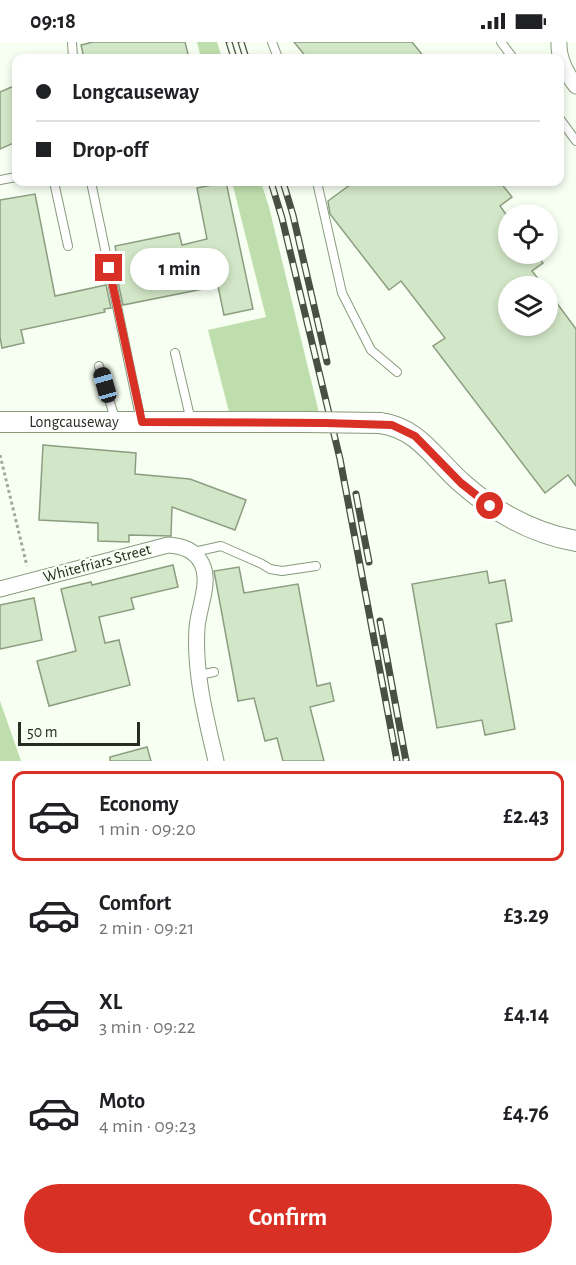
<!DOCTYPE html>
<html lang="en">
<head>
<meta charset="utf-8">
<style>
	:root { --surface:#fff; --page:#f2f2f2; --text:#202124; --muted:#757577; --line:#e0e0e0; --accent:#d93025 }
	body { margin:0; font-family:"Alegreya Sans",sans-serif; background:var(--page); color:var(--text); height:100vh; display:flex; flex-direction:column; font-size:22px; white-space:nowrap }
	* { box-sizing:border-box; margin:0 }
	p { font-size:20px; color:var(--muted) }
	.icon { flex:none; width:33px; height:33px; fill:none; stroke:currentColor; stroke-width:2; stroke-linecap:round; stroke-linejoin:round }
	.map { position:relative; height:719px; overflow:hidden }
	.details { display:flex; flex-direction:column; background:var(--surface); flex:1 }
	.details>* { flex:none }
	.banner { position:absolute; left:12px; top:12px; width:552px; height:132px; border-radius:12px; box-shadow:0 3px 9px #0003; display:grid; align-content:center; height:132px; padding:0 24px; background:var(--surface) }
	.controls { position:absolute; left:498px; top:162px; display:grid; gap:12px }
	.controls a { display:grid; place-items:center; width:60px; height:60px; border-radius:50%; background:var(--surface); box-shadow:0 3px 9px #0003; font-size:30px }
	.scale { position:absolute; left:18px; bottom:15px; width:122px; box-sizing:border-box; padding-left:6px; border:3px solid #252c20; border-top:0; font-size:16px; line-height:21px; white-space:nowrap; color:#252c20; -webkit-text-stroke:4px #f6fff2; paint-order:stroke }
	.end { position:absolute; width:27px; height:27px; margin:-14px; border:8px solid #d93025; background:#fff; box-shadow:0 0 0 3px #fff }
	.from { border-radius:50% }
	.bubble { position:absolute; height:42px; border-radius:21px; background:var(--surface); box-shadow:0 3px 9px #0003; font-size:20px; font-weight:700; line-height:42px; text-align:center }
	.car { position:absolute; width:18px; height:36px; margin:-18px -9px; border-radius:8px; box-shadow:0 0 4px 2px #0007; background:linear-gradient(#222 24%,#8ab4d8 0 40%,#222 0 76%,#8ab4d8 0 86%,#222 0) }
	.banner b { display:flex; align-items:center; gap:21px; height:57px; font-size:22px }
	.banner b+b { border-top:2px solid var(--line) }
	.banner i { width:15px; height:15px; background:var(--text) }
	ul { padding:10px 0 0; list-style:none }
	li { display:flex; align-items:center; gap:18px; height:90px; margin:0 12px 9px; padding:0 12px; border:3px solid transparent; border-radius:12px }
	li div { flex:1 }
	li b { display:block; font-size:22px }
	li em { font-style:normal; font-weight:700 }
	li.selected { border-color:var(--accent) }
	li>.icon { width:54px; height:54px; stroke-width:1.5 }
	.primary-button { display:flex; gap:12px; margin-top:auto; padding:12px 24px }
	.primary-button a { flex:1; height:69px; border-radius:36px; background:var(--accent); color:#fff; font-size:24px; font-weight:700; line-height:69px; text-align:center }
	.status { display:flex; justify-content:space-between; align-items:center; height:42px; padding:0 30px; background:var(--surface); direction:ltr }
	.status svg { height:16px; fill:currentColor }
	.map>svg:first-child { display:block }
	.green { fill:#bfdead }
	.building { fill:#d2e7c7; stroke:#8c9e81; stroke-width:1.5 }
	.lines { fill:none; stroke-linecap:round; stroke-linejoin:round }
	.service-casing { stroke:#889b7d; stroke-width:10 }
	.minor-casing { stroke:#889b7d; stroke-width:17 }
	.tertiary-casing { stroke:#889b7d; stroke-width:22 }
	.path { stroke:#a1a99d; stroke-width:3; stroke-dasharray:3 3; stroke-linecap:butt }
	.service { stroke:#fff; stroke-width:8 }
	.minor { stroke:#fff; stroke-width:15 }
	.tertiary { stroke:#fff; stroke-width:20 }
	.rail-casing { stroke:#484f43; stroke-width:7 }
	.rail { stroke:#f6fff2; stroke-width:4.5; stroke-dasharray:14; stroke-linecap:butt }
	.tertiary-bridge-casing { stroke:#889b7d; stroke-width:22; stroke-linecap:butt }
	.tertiary-bridge { stroke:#fff; stroke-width:20 }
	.route { stroke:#d93025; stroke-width:8 }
	.labels { text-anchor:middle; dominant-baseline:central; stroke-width:4.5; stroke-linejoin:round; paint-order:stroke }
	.street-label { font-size:16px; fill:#252c20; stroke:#f6fff2 }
</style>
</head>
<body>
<div class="status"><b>09:18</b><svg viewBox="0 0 49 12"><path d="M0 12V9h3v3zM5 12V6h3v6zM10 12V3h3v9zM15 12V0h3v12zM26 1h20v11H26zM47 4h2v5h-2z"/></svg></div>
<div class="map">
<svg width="576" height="719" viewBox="0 0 576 719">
	<rect width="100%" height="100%" fill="#f6fff2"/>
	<g class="green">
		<polygon points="197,0 217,0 222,16 201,16"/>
		<polygon points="232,140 261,140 269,165 319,371 229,370 208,288 266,275"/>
		<polygon points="0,659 21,719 0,719"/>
	</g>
	<g class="building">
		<polygon points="93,0 185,0 189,16 84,16 81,3"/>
		<polygon points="294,0 412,0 425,16 307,16"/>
		<polygon points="16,43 16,100 0,107 0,50"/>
		<polygon points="226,140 253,267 224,273 218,244 123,263 118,240 122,240 115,204 179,191 182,203 207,197 197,146"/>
		<polygon points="354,140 500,140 512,155 500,164 508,175 508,212 536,212 543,221 532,229 544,244 508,244 508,284 548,284 548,249 576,287 576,444 568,433 545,451 433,304 445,296 401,239 389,248 330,172 328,159"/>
		<polygon points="35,152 55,254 106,243 111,266 104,267 105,270 21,288 24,301 2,306 0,295 0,158"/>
		<polygon points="43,403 136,411 135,432 190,437 246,458 235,488 172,465 171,494 129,493 129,500 98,499 98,481 39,478"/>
		<polygon points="173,523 178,545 131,556 134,567 99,575 105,601 119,598 130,643 49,664 37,619 76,609 61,547 91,540 92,543"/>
		<polygon points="239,525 244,551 298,542 317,644 330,641 334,659 310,665 324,719 283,719 277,696 265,699 254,656 238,659 214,529"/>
		<polygon points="487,529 489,541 505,538 512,579 496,582 515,687 485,693 482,678 437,686 412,542"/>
		<polygon points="34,556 42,598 0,607 0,563"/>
		<polygon points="147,705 151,719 110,719 110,715"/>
	</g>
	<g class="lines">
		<defs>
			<g id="service">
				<polyline points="72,0 73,16"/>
				<polyline points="272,0 278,16"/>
				<polyline points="501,0 513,16"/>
				<polyline points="560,77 576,99"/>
				<polyline points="0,138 16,135"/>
				<polyline points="54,140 68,204"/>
				<polyline points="91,140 141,379"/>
				<polyline points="317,140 342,251 371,308 397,330"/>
				<polyline points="175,311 191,379"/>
				<polyline points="99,324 116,380"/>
				<polyline points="194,510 221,504 262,522 270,527 282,529 316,524"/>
				<polyline points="199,633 214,630"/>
			</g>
			<g id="minor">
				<path d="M 559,0 C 558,17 566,31 576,44"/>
				<path d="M 0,547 L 168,503 C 183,504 195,508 202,522 C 211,541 198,567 197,586 C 194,631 206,676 216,719"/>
			</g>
			<g id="tertiary">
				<path id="s1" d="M 0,380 L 306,380"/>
				<path d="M 380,381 C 419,386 435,418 463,442 C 496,471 532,491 576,499"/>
			</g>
		</defs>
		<use href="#service" class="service-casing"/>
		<use href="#minor" class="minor-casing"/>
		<use href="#tertiary" class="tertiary-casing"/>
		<polyline class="path" points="0,413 27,524"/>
		<use href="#service" class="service"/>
		<use href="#minor" class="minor"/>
		<use href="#tertiary" class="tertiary"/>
		<defs>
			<g id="rail">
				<polyline points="229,0 234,16"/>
				<polyline points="241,0 246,16"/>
				<polyline points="271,140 282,176 340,417 397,719"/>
				<polyline points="283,140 293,173 327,320"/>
				<polyline points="356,452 369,520"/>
				<polyline points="380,579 406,719"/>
			</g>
		</defs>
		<use href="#rail" class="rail-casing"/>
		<use href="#rail" class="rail"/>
		<defs>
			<polyline id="tertiary-bridge" points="306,380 380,381"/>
		</defs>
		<use href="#tertiary-bridge" class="tertiary-bridge-casing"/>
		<use href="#tertiary-bridge" class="tertiary-bridge"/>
	</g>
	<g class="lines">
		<polyline class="route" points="109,226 142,380 325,381 392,383 415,394 461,441 490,464"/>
	</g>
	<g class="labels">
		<g class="street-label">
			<text stroke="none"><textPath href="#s1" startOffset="74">Longcauseway</textPath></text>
			<text transform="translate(97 521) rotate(-15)">Whitefriars Street</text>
		</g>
	</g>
</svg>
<div class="controls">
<a><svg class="icon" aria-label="locate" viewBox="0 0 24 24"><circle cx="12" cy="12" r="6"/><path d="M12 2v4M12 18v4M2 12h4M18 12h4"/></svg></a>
<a><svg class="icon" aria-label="layers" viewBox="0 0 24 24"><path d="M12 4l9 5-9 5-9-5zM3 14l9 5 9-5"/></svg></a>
</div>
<div class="scale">50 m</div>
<i class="end from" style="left:490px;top:464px"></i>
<i class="end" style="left:109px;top:226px"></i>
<div class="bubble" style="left:130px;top:206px;width:99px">1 min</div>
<i class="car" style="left:105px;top:343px;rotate:344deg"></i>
<div class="banner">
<b><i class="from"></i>Longcauseway</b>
<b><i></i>Drop-off</b>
</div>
</div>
<section class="details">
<ul>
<li class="selected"><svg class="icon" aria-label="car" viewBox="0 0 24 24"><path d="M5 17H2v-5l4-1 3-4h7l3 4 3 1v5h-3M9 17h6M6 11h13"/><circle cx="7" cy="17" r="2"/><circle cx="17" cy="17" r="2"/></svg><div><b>Economy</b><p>1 min · 09:20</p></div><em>£2.43</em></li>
<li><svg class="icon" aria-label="car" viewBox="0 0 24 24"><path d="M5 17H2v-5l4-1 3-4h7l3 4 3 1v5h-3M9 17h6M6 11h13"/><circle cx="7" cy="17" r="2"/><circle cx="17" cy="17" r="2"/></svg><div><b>Comfort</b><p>2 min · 09:21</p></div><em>£3.29</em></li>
<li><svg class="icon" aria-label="car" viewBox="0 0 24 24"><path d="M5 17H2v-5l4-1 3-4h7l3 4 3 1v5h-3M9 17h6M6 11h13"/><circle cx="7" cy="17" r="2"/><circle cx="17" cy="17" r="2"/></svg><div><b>XL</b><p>3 min · 09:22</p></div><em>£4.14</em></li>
<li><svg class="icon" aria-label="car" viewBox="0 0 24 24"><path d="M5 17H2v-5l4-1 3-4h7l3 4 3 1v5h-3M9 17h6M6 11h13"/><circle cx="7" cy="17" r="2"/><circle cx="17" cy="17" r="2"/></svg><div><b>Moto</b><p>4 min · 09:23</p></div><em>£4.76</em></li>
</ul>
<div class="primary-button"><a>Confirm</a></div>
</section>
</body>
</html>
